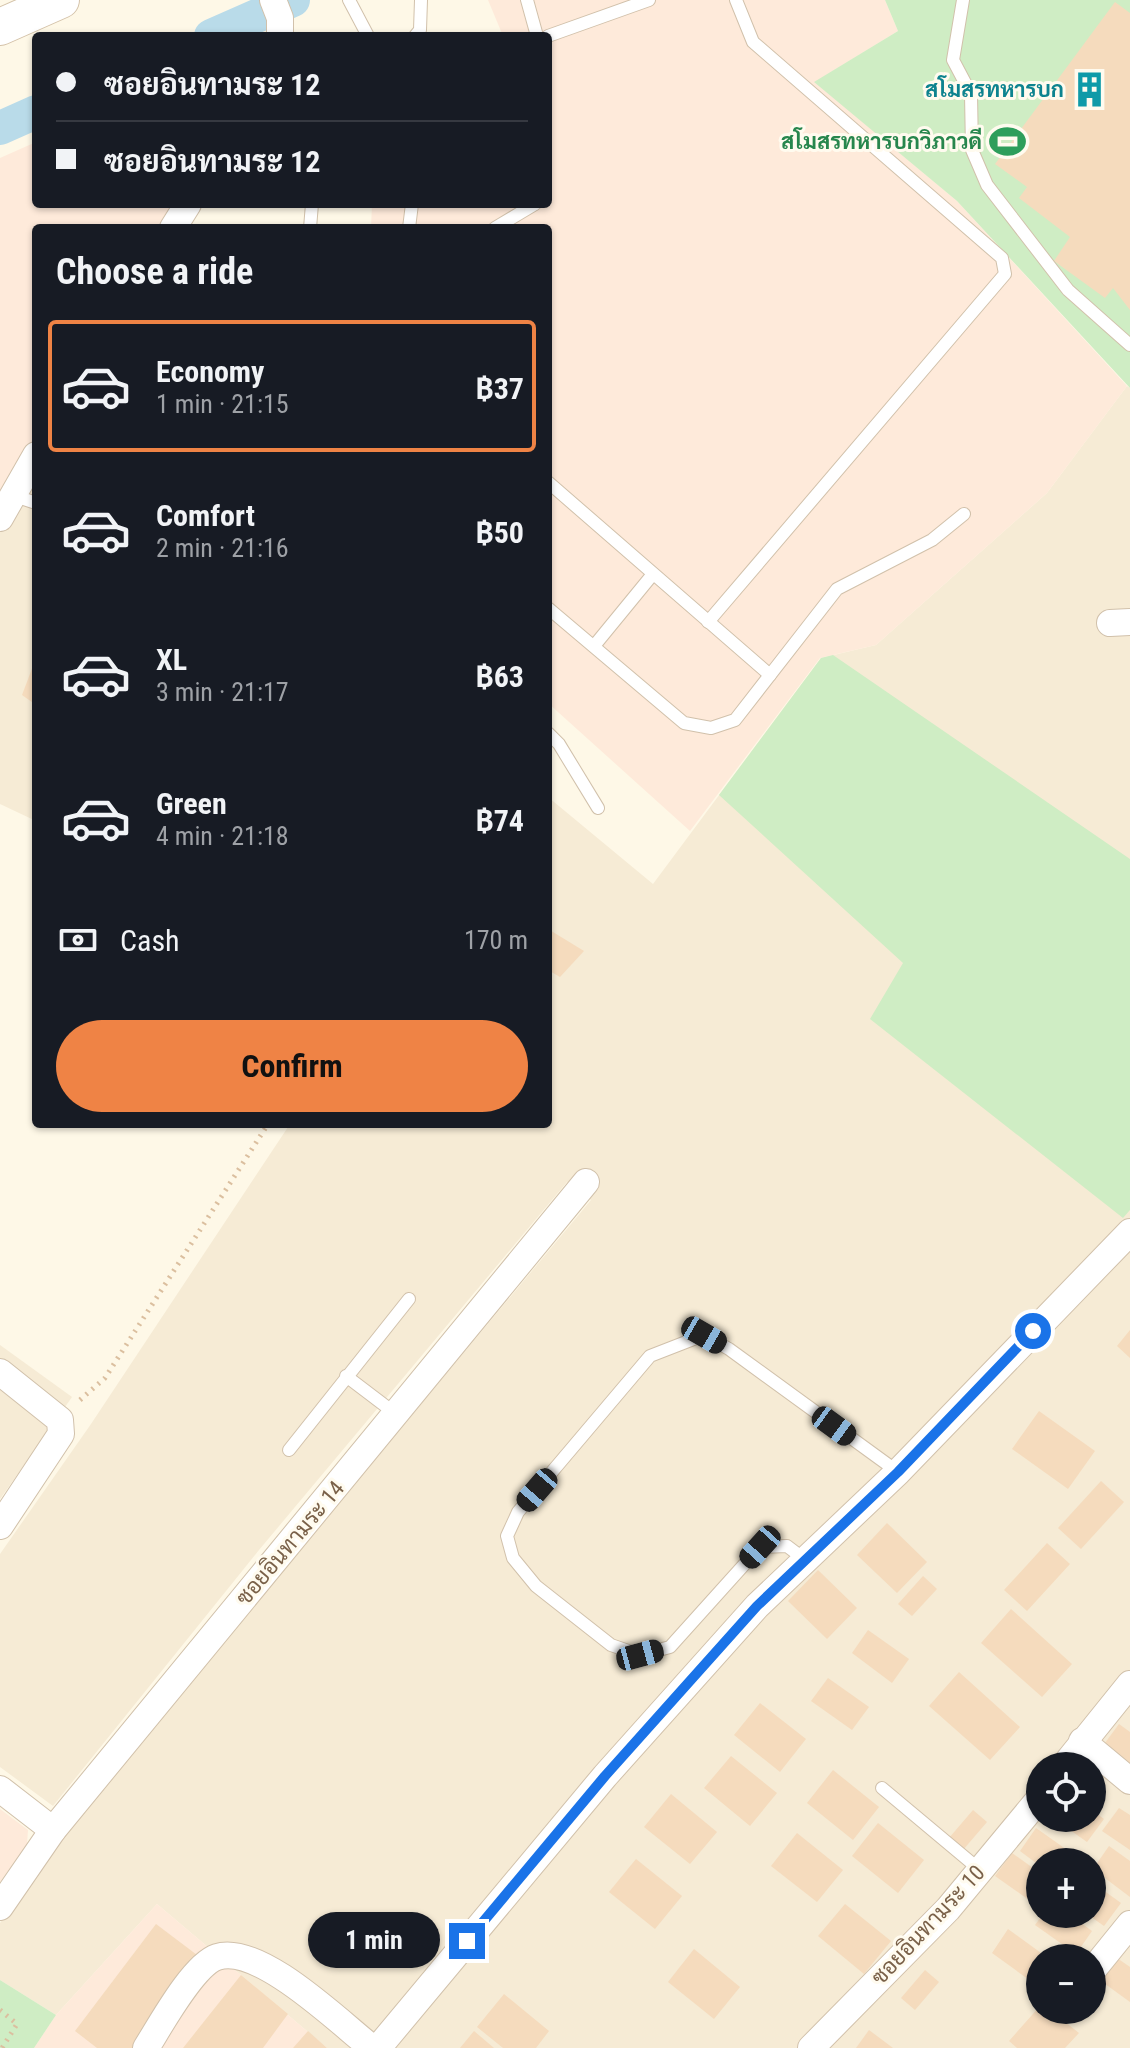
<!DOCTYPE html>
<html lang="en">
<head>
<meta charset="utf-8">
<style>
	:root { --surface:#171b24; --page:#20242c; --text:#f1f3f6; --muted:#9ea1a6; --line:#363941; --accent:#ef8345 }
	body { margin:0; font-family:"Roboto Condensed",Sarabun,sans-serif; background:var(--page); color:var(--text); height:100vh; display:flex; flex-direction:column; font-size:30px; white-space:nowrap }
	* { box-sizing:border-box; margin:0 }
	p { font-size:26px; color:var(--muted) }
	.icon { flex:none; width:44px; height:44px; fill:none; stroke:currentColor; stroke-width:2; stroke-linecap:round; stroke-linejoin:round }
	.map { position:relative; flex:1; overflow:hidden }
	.drawer { position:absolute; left:32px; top:224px; width:520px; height:904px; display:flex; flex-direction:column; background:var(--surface); border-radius:8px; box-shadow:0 2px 6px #0004 }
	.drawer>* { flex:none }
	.guide { position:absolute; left:32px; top:32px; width:520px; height:176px; border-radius:8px; box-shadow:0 2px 6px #0004; display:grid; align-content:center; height:176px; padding:0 24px; background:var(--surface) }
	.controls { position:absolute; left:1026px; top:1752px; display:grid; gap:16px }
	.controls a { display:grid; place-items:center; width:80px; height:80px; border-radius:50%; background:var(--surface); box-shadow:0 2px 6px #0004; font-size:40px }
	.end { position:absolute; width:36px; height:36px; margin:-18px; border:10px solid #1a73e8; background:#fff; box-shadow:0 0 0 4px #fff }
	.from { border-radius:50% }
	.bubble { position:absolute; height:56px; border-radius:28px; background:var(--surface); box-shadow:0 2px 6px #0004; font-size:26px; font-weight:700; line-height:56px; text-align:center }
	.car { position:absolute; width:24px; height:48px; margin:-24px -12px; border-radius:10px; box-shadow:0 0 6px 2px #0007; background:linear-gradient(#222 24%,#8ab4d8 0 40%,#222 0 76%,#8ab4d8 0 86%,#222 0) }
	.guide b { display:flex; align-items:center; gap:28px; height:76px; font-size:30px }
	.guide b+b { border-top:2px solid var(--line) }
	.guide i { width:20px; height:20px; background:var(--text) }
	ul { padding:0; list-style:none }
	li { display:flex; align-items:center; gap:24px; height:132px; margin:0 16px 12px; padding:0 8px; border:4px solid transparent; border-radius:8px }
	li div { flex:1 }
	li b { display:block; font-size:30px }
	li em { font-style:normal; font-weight:700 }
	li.current { border-color:var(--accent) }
	li>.icon { width:72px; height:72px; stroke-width:1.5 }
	h2 { padding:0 24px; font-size:36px; line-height:96px }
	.pay { display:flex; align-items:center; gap:20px; height:88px; padding:0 24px; font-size:30px }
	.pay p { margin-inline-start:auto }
	.cta { display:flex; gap:16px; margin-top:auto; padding:16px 24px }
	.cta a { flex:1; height:92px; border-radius:48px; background:var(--accent); color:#111; font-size:32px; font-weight:700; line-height:92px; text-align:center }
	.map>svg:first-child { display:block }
	.residential { fill:#f6ebd5; fill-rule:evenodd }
	.commercial { fill:#feeada }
	.green { fill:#cfedc4 }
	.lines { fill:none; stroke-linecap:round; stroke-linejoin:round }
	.canal { stroke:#b9dbe9; stroke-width:34 }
	.building { fill:#f5dbbd }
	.service-casing { stroke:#d1c1ab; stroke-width:14 }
	.minor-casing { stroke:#d1c1ab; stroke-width:28 }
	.secondary-casing { stroke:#d4c2a9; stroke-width:38 }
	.path { stroke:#dbbf9f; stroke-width:5; stroke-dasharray:2 6; stroke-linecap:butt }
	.service { stroke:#fff; stroke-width:12 }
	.minor { stroke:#fff; stroke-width:26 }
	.secondary { stroke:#fff; stroke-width:36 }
	.route { stroke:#1a73e8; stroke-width:10 }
	.labels { text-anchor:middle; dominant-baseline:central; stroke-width:6; stroke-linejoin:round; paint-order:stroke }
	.culture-label { font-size:22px; font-weight:bold; fill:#0d838f; stroke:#fffbef; text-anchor:end }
	.leisure-label { font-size:22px; font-weight:bold; fill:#27864d; stroke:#fffbef; text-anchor:end }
	.street-label { font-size:22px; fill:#7a6149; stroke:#fffbef }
</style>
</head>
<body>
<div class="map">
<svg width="1130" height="2048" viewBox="0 0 1130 2048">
	<rect width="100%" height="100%" fill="#fef8e7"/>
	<g class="residential">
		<path d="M 1127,386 L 1130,388 L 1130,2048 L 327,2048 L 157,1904 L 56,2015 L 0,1980 L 0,1923 L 63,1834 L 591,1200 L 567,1182 L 259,1550 L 53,1806 L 0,1767 L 0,1554 L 91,1424 L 290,1124 L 548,1124 L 548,797 L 653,884 L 821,658 L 876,645 L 1047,493 ZM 1040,1766 L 1092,1766 L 1092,1818 L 1040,1818 ZM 1040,1862 L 1092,1862 L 1092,1914 L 1040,1914 ZM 1040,1958 L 1092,1958 L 1092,2010 L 1040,2010 Z"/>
		<polygon points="36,474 36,821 0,804 0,503"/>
		<polygon points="0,1345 72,1397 0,1499"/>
	</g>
	<g class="commercial">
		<polygon points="488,0 885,0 898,31 815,82 957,201 1127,386 1047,493 876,645 820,658 690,831 548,703 548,228 371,228 372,204 548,204 548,36 503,36"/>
		<polygon points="36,142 36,204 198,204 184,228 36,228 36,474 0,503 0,158"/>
		<polygon points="0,1809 28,1830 27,1844 0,1882"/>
		<polygon points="157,1904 327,2048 34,2048 56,2015"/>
	</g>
	<g class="green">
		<polygon points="885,0 1130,0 1130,388 957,201 814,82 898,31"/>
		<polygon points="833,655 1130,859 1130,1210 1123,1218 870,1019 903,963 719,795 821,658"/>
		<polygon points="0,1980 56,2015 34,2048 0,2048"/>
	</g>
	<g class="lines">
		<g class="canal">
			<polyline points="211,36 293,0"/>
			<polyline points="0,128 36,112"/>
		</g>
	</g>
	<g class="building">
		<polygon points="1115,2 1130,13 1130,310 1113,288 1105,298 1054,261 1070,237 1019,198 1027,187 995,164"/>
		<polygon points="36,658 36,705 22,695"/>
		<polygon points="548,929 584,951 560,977 548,970"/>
		<polygon points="1130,1330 1130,1358 1117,1346"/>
		<polygon points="1039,1411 1095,1451 1068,1489 1012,1449"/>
		<polygon points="1101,1481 1124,1502 1081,1549 1058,1528"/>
		<polygon points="887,1523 927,1562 897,1593 857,1555"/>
		<polygon points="1047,1543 1070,1564 1027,1611 1004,1590"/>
		<polygon points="818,1570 857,1608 827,1639 788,1601"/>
		<polygon points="923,1576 937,1589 912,1616 898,1604"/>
		<polygon points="1011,1609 1072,1664 1042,1697 981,1643"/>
		<polygon points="868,1630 909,1659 892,1683 852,1653"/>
		<polygon points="959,1672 1020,1727 990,1760 929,1706"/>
		<polygon points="828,1678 869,1707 852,1730 811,1701"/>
		<polygon points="760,1703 806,1739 780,1772 734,1735"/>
		<polygon points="1119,1724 1130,1732 1130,1767 1102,1747"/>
		<polygon points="731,1756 777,1793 750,1826 704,1788"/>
		<polygon points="833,1770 879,1807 853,1840 807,1803"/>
		<polygon points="671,1794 717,1832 690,1864 644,1827"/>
		<polygon points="1119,1808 1130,1815 1130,1850 1102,1831"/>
		<polygon points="973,1810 987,1822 963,1850 949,1838"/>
		<polygon points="1092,1810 1104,1819 1087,1842 1053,1818 1092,1818"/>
		<polygon points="878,1823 924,1860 898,1893 852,1856"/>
		<polygon points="1036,1828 1077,1857 1074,1862 1040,1862 1040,1866 1020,1851"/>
		<polygon points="797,1833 843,1870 817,1902 771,1866"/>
		<polygon points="1109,1846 1130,1861 1130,1897 1093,1869"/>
		<polygon points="1012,1853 1040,1873 1040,1899 1036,1905 995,1876"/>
		<polygon points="636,1859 682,1896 655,1929 609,1892"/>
		<polygon points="1092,1882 1121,1903 1104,1926 1087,1914 1092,1914"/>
		<polygon points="845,1904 891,1941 864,1974 818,1936"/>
		<polygon points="1043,1914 1069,1914 1092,1931 1076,1954 1035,1925"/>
		<polygon points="156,1924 205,1961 144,2048 97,2048 75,2031"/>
		<polygon points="1008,1929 1048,1958 1040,1958 1040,1971 1032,1982 992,1953"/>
		<polygon points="694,1949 740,1987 714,2019 668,1982"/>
		<polygon points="1117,1958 1130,1967 1130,2002 1101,1981"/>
		<polygon points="925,1970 939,1982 915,2010 901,1998"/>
		<polygon points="241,1975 288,2014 263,2048 183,2048"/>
		<polygon points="504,1994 549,2031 536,2048 503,2048 477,2027"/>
		<polygon points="1040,2006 1040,2010 1050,2010 1079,2033 1065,2048 1017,2048 1009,2041"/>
		<polygon points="869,2030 893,2048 856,2048"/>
		<polygon points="308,2031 327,2048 293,2048"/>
		<polygon points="474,2031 494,2048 460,2048"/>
	</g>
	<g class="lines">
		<defs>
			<g id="service">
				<polyline points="349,0 368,36"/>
				<polyline points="527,0 537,36"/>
				<polyline points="963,0 953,60 971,94 972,150 987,185 1068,290 1130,345"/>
				<polyline points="415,36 420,30 421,0"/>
				<polyline points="548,36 649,0"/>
				<polyline points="310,228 312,204"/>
				<polyline points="409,228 412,204"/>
				<polyline points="495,228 535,204"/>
				<polyline points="548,482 770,675"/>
				<polyline points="12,495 36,503"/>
				<polyline points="548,608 684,723 711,728 735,720 837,589 932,540 964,514"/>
				<polyline points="708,622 1005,274 1002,258 753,42 736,0"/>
				<polyline points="594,646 653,574"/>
				<polyline points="548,733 559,744 598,808"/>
				<polyline points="346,1376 396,1414"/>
				<polyline points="289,1450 409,1299"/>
				<polyline points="804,1559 787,1546 760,1547 670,1647 640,1655 611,1645 536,1586 513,1558 507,1536 518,1512 650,1356 704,1335 729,1349 898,1472"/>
				<polyline points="882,1788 980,1870"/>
			</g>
			<g id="minor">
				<polyline points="273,0 280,18 280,36"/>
				<polyline points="173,228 188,204"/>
				<polyline points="0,518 36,455"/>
				<polyline points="1110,623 1130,622"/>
				<polyline points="0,1372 60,1420 61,1434 0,1526"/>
				<polyline points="1082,1741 1130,1781"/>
				<polyline points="1064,1766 1130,1684"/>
				<polyline points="0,1789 53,1830"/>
				<polyline points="0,1907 53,1830 586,1182"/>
				<polyline points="1092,1971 1130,1924"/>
				<path d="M 146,2048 C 160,2026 193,1965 217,1957 C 259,1943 340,2023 372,2048"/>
				<polyline points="378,2048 605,1776 757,1606 898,1472 1130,1232"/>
				<polyline points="811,2048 948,1909 1040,1798"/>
			</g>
			<polyline id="secondary" points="0,27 61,0"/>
		</defs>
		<use href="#service" class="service-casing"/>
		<use href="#minor" class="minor-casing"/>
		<use href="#secondary" class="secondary-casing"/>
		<g class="path">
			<polyline points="80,1400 105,1378 268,1124"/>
			<polyline points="0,2010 17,2024 2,2048"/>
		</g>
		<use href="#service" class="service"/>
		<use href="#minor" class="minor"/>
		<use href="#secondary" class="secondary"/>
	</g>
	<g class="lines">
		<polyline class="route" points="467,1941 605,1776 757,1606 898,1472 1033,1331"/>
	</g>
	<defs>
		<symbol id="building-bare" viewBox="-9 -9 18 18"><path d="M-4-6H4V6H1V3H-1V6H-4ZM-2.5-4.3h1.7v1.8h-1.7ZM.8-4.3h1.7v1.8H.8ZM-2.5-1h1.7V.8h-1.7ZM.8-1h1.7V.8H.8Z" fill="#0f9aa8" stroke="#fffbef" stroke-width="2.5" paint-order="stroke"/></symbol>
		<symbol id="stadium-bare" viewBox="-9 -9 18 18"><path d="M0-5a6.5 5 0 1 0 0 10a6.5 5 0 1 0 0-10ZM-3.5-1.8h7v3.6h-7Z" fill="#2e9e5b" stroke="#fffbef" stroke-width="2.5" paint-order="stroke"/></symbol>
	</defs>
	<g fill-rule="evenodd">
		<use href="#building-bare" x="1064" y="64" width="51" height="51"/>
		<use href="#stadium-bare" x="982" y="116" width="51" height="51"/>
	</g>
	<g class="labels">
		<g class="culture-label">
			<text x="1064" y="89">สโมสรทหารบก</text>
		</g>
		<g class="leisure-label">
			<text x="982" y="141">สโมสรทหารบกวิภาวดี</text>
		</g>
		<g class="street-label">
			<text transform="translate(290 1543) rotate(-50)">ซอยอินทามระ 14</text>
			<text transform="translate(928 1925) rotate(-47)">ซอยอินทามระ 10</text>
		</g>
	</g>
</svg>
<div class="controls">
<a><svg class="icon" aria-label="locate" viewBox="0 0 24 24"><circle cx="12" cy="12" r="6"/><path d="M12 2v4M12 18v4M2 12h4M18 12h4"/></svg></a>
<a>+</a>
<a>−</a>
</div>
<i class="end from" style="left:1033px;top:1331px"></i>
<i class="end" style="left:467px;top:1941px"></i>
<div class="bubble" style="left:308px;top:1912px;width:132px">1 min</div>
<i class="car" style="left:704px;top:1335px;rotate:120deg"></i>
<i class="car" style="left:834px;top:1426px;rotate:126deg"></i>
<i class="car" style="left:537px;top:1490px;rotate:221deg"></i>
<i class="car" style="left:760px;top:1547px;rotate:222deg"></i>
<i class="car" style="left:640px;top:1655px;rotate:75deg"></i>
<div class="guide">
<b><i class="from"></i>ซอยอินทามระ 12</b>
<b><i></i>ซอยอินทามระ 12</b>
</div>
<section class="drawer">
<h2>Choose a ride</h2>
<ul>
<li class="current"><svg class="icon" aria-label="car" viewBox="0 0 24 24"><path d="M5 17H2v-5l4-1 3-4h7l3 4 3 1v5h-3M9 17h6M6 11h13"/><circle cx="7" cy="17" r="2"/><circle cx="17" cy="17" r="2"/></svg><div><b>Economy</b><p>1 min · 21:15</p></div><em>฿37</em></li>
<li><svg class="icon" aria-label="car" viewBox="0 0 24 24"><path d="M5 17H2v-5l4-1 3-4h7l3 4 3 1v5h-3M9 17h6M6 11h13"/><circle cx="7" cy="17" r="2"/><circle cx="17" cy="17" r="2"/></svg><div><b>Comfort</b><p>2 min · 21:16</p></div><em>฿50</em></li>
<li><svg class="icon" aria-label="car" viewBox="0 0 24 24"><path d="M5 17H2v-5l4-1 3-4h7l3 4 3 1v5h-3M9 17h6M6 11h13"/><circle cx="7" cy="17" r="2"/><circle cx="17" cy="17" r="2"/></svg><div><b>XL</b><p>3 min · 21:17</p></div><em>฿63</em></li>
<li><svg class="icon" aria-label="car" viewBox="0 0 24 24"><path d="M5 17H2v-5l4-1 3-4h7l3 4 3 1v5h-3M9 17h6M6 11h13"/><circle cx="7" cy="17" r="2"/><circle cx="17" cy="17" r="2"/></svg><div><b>Green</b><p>4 min · 21:18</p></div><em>฿74</em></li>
</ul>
<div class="pay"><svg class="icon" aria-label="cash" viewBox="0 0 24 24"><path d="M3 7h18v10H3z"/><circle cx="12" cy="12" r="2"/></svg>Cash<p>170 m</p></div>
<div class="cta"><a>Confirm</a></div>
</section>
</div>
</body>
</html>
